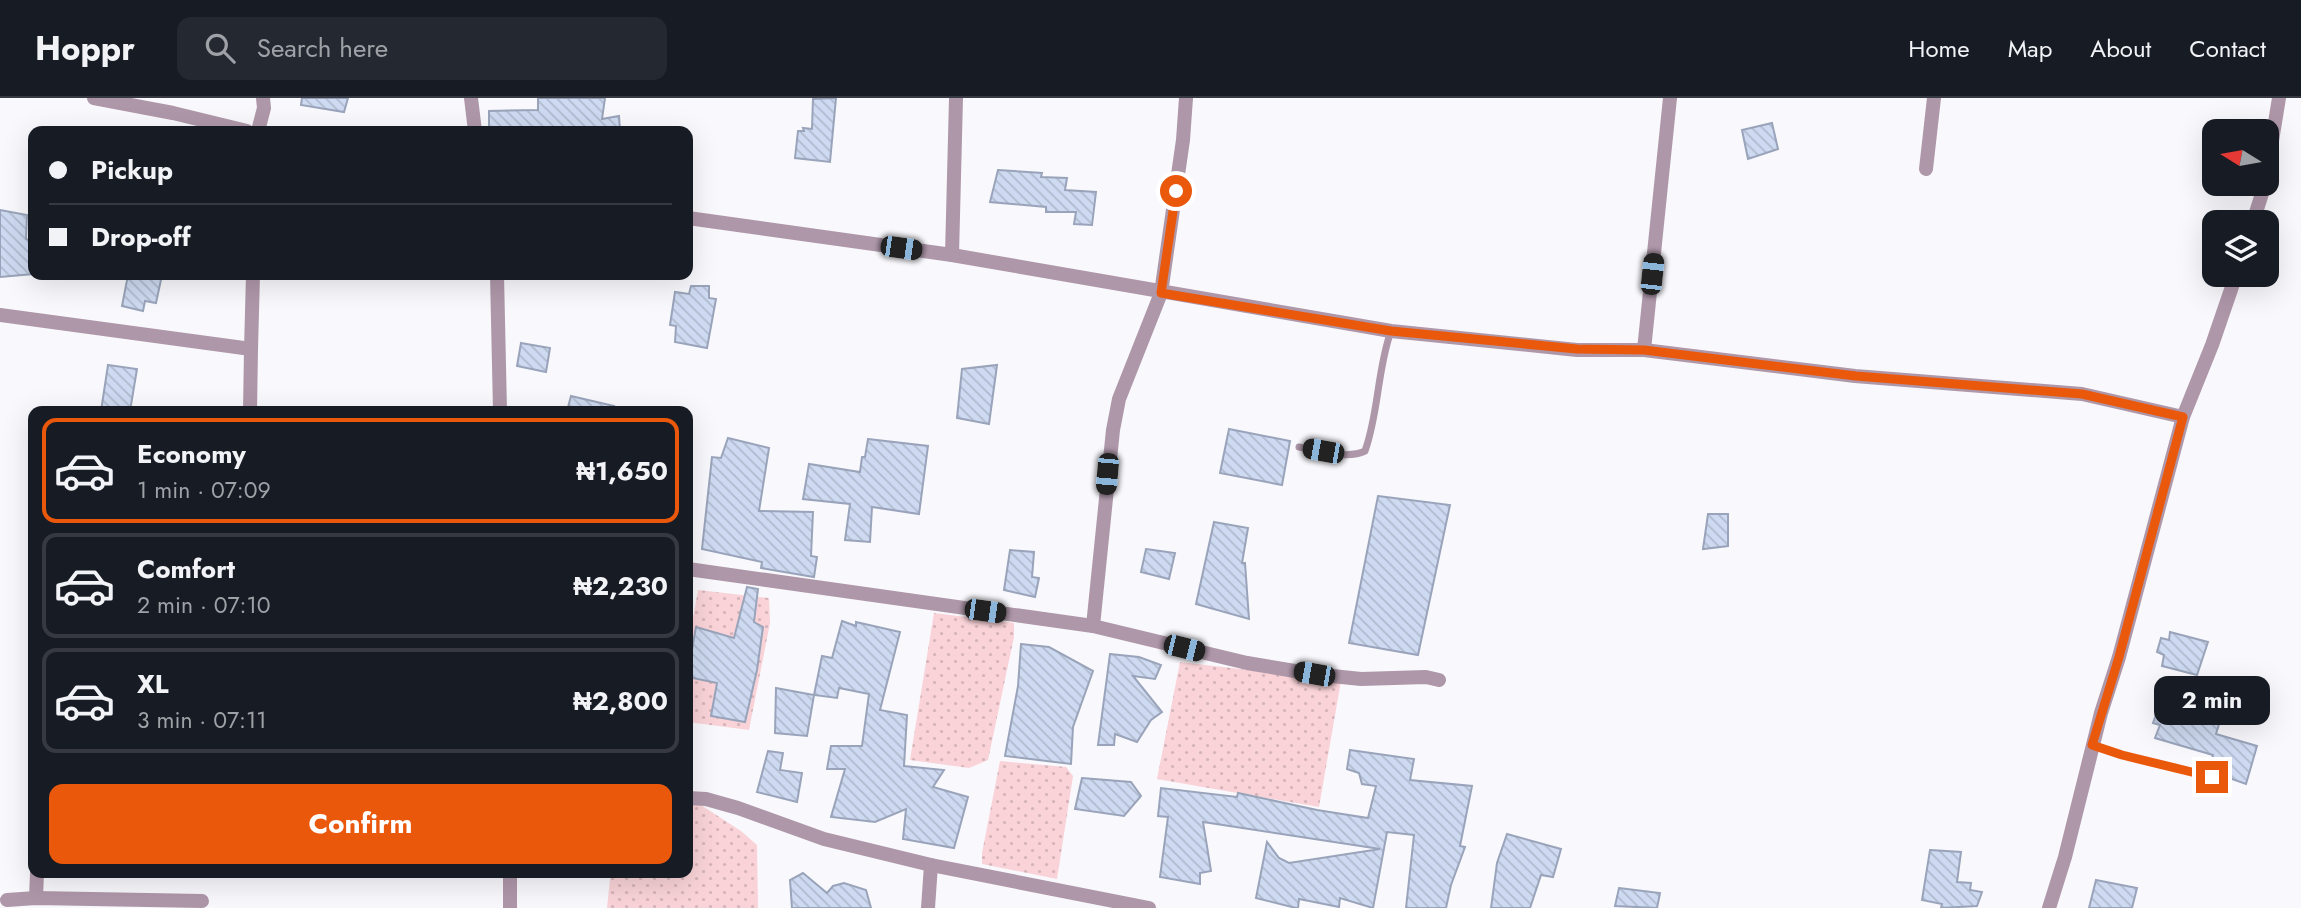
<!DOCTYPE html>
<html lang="en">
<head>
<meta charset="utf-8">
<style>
	:root { --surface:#171b24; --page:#242831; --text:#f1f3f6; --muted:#9ea1a6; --line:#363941; --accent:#ea580c }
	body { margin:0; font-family:Jost,sans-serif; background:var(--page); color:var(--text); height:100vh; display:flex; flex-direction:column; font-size:26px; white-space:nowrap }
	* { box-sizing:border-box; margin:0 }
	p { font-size:23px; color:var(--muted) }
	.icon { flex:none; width:38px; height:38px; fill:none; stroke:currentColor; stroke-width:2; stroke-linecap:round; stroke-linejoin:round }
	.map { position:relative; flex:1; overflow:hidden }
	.drawer { position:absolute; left:28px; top:308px; width:665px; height:472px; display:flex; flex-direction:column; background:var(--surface); border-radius:14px; box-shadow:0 7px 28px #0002 }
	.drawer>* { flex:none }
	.banner { position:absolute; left:28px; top:28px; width:665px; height:154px; border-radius:14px; box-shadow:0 7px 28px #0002; display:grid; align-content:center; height:154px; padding:0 21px; background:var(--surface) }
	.needle { width:46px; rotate:281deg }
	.tools { position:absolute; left:2202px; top:21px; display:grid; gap:14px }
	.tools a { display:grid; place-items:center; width:77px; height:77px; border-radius:14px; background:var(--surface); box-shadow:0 7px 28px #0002; font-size:35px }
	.end { position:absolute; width:32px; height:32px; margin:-16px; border:9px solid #ea580c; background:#fff; box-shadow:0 0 0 4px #fff }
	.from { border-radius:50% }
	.bubble { position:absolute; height:49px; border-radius:14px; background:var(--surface); box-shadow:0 7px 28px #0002; font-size:23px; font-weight:700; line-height:49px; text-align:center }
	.car { position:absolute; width:21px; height:42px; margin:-21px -10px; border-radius:9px; box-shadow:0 0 5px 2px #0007; background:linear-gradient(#222 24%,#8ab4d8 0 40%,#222 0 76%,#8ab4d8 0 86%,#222 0) }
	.banner b { display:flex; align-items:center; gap:24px; height:66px; font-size:26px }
	.banner b+b { border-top:2px solid var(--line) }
	.banner i { width:18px; height:18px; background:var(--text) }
	ul { padding:12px 0 0; list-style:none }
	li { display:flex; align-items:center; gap:21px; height:105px; margin:0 14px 10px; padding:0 7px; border:4px solid var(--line); border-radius:14px }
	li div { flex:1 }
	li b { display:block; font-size:26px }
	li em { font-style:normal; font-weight:700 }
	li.active { border-color:var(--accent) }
	li>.icon { width:63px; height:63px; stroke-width:1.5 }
	.button { display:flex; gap:14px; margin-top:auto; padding:14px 21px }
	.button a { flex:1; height:80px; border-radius:14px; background:var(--accent); color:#fff; font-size:28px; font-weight:700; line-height:80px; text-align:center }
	header { display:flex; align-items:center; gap:42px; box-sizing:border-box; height:98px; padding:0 35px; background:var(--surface); border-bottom:2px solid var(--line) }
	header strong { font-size:33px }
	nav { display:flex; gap:38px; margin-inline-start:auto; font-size:24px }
	.search { width:490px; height:63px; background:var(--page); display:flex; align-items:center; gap:18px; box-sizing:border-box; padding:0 24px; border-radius:14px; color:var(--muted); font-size:26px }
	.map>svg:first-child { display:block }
	.park { fill:url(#park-dots) }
	.building { fill:url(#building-back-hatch); stroke:#99a4ba; stroke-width:2 }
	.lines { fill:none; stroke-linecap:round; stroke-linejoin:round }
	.service { stroke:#ae97a9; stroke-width:7 }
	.minor { stroke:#ae97a9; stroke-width:14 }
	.route { stroke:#ea580c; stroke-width:9 }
</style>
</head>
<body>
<header>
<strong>Hoppr</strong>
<div class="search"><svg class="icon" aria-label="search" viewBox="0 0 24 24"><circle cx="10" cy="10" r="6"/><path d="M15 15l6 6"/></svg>Search here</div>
<nav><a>Home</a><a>Map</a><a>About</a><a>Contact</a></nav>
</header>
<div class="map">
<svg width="2301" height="810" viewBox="0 0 2301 810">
	<defs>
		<pattern id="park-dots" width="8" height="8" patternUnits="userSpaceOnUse" patternTransform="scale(1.75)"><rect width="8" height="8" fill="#f9d3d8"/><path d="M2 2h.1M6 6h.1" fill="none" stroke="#d5b4b9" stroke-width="1.8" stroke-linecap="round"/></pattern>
		<pattern id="building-back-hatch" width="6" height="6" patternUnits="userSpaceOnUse" patternTransform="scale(1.75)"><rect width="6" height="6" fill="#cedaf1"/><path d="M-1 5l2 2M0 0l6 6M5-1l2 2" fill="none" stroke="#b0bace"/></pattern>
	</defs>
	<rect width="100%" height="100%" fill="#f9f8fd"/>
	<g class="park">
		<polygon points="698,492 769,500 770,525 749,632 688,624 688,549"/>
		<polygon points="934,515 1014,525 1014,539 988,662 969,670 910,662"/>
		<polygon points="1180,564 1341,583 1319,709 1157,681"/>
		<polygon points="1000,663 1066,669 1073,678 1057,781 982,766 982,755"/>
		<polygon points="690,700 741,733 757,747 758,810 607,810 610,781 615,775 688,775 688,701"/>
	</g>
	<g class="building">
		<polygon points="302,0 348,0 344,14 301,7"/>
		<polygon points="538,0 605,0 602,21 619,18 620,33 489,33 489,13 538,12"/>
		<polygon points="836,0 830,64 795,60 798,33 804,33 803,30 812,31 813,1"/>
		<polygon points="1772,25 1778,51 1748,61 1742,32"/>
		<polygon points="998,72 1042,75 1041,79 1067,80 1065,92 1096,94 1092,127 1074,126 1076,114 1046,114 1046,109 990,104"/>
		<polygon points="0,112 27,117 26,141 33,143 33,176 0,179"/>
		<polygon points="128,177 162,177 156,205 145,203 143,213 122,208"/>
		<polygon points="691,188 709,188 709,200 716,201 707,250 675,244 676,228 670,227 675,194 689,196"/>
		<polygon points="521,245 550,250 546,274 517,268"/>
		<polygon points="108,267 137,271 130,313 101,313"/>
		<polygon points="997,267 989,326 957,320 962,271"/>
		<polygon points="571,298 614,308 613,313 567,313"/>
		<polygon points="1229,331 1290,343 1282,387 1220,375"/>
		<polygon points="728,340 769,350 759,413 813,414 811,458 817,459 814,479 761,470 762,464 702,451 712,359 721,360"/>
		<polygon points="868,341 928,348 919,416 872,409 870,444 845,442 850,406 803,401 809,366 860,374 862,359 865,359"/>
		<polygon points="1378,398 1450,407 1418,557 1349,545"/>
		<polygon points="1708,416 1728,416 1728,448 1703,451"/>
		<polygon points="1214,424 1248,430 1242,465 1245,465 1249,521 1196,506"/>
		<polygon points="1146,451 1175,455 1169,481 1141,474"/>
		<polygon points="1010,452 1034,454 1032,479 1039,480 1035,499 1004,492"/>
		<polygon points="747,489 758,491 754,524 763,529 757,572 745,624 711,618 717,585 688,579 688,574 696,529 734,540"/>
		<polygon points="842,523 856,528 856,524 900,534 880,612 907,617 904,668 944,672 933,689 968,699 954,750 903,741 906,711 875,724 831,719 845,671 827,671 831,648 862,648 869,596 839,590 837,600 814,597 822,558 832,560"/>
		<polygon points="2170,534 2208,544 2197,577 2162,568 2164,557 2157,554 2161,540 2169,542"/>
		<polygon points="1021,546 1049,549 1093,573 1073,629 1071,666 1005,658 1018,588"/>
		<polygon points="1110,556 1139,559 1161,567 1155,581 1133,578 1162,614 1151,622 1137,644 1115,636 1114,647 1098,647"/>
		<polygon points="776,590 814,597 807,638 775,635"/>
		<polygon points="2171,598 2223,613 2216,636 2257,648 2246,686 2218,676 2220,669 2211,665 2213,657 2155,640 2160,627 2153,625 2160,605 2167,607"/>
		<polygon points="1350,652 1414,661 1410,682 1472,688 1460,748 1465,749 1451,787 1446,810 1406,810 1414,737 1387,734 1373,810 1340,800 1339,809 1299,801 1298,810 1296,810 1256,800 1267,744 1279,760 1289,765 1380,751 1203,724 1211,773 1200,775 1200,786 1160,779 1168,719 1158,718 1161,690 1237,699 1238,695 1317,712 1368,720 1376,688 1362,686 1359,675 1347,671"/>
		<polygon points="768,653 783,655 780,672 802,675 797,704 757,694"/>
		<polygon points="1082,680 1131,684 1141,698 1124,718 1075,711"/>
		<polygon points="1507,736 1561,751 1553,779 1541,777 1530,810 1491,810 1497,765"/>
		<polygon points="1930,752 1961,754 1957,784 1971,785 1970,792 1982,794 1977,808 1941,810 1942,806 1922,802"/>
		<polygon points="803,775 827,795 833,788 844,785 866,792 871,810 792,810 790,782"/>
		<polygon points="2096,782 2137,790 2132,810 2089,810"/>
		<polygon points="1619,790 1660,795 1657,810 1615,808"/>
	</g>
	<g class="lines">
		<g class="service">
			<path d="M 1299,349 C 1318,352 1347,362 1365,353 C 1379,314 1377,272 1391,233"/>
			<polyline points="2093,647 2122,657 2212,679"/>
		</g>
		<g class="minor">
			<polyline points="94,0 173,15 247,33"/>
			<polyline points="471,0 475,33"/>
			<polyline points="1186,0 1183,42 1161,195 1119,301 1113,332 1093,528 1247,565 1313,576 1361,581 1426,579 1439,582"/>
			<polyline points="258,33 264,10 263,0"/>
			<polyline points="1926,71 1934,0"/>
			<polyline points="2266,80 2279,0"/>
			<polyline points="688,120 952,157 1391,233 1577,252 1644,252 1855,278 2082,296 2183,319"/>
			<polyline points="2253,124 2265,86"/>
			<polyline points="952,157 956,0"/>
			<polyline points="497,177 500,313"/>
			<polyline points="0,217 251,251 253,177"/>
			<polyline points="1644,252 1670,0"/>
			<polyline points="250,313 251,251"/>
			<polyline points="688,471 1093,528"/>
			<polyline points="688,700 706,701 738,710 824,741 931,767 1149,810"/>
			<polyline points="510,775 510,810"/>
			<polyline points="36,800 37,775"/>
			<polyline points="7,802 36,800 202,803"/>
			<polyline points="928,810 931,767"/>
			<polyline points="2049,810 2065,759 2101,615 2119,559 2183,319 2212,247 2236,177"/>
		</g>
	</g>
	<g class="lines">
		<polyline class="route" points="1176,93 1161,195 1391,233 1577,251 1644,252 1856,278 2082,296 2183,319 2119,559 2092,647 2122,657 2212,679"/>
	</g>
</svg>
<div class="tools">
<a><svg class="needle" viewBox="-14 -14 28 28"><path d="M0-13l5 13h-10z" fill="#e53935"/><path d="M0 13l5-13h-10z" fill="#9ea1a6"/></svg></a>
<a><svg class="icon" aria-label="layers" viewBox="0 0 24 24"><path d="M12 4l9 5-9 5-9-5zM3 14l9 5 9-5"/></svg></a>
</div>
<i class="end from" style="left:1176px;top:93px"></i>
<i class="end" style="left:2212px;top:679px"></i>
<div class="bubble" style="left:2154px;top:578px;width:116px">2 min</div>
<i class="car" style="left:901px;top:150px;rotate:98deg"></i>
<i class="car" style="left:1652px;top:176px;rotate:6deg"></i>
<i class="car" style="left:1323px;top:353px;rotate:280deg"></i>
<i class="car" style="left:1107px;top:376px;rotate:185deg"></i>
<i class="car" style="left:985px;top:513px;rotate:98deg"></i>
<i class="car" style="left:1184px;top:550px;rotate:104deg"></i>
<i class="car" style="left:1314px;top:576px;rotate:280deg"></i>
<div class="banner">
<b><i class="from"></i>Pickup</b>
<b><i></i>Drop-off</b>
</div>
<section class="drawer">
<ul>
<li class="active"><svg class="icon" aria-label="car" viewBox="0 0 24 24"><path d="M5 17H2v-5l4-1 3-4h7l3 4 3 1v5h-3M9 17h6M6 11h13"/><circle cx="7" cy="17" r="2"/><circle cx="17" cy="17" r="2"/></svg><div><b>Economy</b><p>1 min · 07:09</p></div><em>₦1,650</em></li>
<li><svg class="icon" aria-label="car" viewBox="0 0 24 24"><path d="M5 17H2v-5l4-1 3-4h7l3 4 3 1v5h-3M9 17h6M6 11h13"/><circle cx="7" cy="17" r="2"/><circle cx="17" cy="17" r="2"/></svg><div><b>Comfort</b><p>2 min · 07:10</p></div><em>₦2,230</em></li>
<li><svg class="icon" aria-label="car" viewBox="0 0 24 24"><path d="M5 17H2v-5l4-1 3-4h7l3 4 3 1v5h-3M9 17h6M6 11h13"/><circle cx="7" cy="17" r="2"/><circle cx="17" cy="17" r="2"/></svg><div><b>XL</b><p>3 min · 07:11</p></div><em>₦2,800</em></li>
</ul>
<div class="button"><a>Confirm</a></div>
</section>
</div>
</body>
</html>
